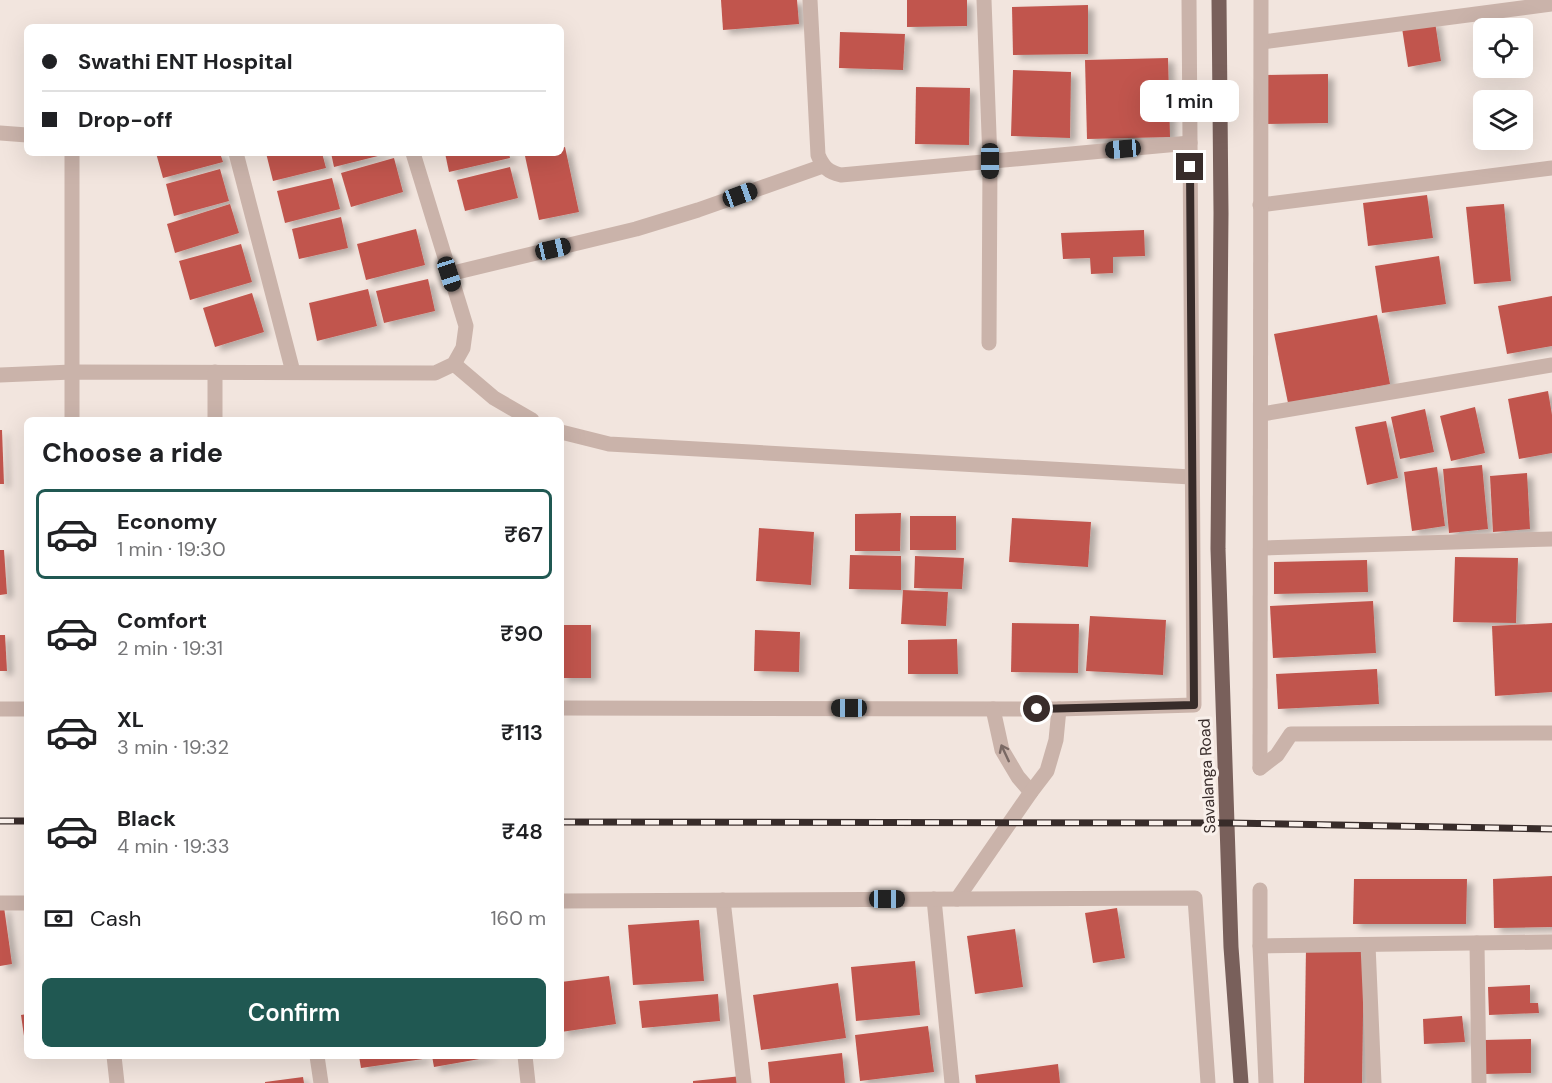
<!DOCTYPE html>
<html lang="en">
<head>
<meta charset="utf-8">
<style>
	:root { --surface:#fff; --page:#f6f6f6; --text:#202124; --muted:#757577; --line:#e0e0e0; --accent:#205852 }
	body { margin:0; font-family:"DM Sans",sans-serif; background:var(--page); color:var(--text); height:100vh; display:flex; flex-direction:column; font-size:22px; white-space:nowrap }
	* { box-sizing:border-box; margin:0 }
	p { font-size:20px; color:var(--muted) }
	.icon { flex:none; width:33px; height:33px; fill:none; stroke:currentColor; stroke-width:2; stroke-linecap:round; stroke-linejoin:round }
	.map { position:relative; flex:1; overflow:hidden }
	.sheet { position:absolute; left:24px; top:417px; width:540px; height:642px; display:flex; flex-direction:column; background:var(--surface); border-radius:9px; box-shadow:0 6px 24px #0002 }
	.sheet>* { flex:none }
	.banner { position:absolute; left:24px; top:24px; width:540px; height:132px; border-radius:9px; box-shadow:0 6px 24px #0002; display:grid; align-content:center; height:132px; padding:0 18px; background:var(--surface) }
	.fabs { position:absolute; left:1473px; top:18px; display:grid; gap:12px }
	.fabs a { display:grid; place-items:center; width:60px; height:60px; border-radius:9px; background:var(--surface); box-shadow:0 6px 24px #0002; font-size:30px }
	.end { position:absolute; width:27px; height:27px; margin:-14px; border:8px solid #382c2a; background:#fff; box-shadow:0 0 0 3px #fff }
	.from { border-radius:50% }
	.bubble { position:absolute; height:42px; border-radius:9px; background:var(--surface); box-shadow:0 6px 24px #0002; font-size:20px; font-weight:600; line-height:42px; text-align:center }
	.car { position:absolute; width:18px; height:36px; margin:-18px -9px; border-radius:8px; box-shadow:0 0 4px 2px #0007; background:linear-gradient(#222 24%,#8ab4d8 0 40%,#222 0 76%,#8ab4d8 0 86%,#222 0) }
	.banner b { display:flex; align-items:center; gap:21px; height:57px; font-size:22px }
	.banner b+b { border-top:2px solid var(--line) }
	.banner i { width:15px; height:15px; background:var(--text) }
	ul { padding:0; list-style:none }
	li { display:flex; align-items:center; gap:18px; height:90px; margin:0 12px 9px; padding:0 6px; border:3px solid transparent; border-radius:9px }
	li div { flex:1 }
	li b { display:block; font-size:22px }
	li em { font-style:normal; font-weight:600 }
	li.on { border-color:var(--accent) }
	li>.icon { width:54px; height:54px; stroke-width:1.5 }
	h2 { padding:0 18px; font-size:27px; line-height:72px }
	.pay { display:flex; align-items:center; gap:15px; height:66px; padding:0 18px; font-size:22px }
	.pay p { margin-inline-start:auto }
	.action { display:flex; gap:12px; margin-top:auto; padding:12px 18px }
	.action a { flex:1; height:69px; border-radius:9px; background:var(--accent); color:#fff; font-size:24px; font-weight:600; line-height:69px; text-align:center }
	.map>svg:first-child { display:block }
	.building { fill:#c1554d; filter:url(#shadow) }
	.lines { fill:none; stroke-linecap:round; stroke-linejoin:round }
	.minor { stroke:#cab3aa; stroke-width:15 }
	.primary { stroke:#79605b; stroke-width:15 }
	.rail-casing { stroke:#382c2a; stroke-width:7 }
	.rail { stroke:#f9f0eb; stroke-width:4.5; stroke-dasharray:14; stroke-linecap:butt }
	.oneway { stroke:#7a6964 }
	.route { stroke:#382c2a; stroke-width:8 }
	.labels { text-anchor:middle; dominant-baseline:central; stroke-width:6; stroke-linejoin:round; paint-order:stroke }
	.street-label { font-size:16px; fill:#382c2a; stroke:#f9f0eb }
</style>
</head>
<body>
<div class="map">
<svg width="1552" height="1083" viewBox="0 0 1552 1083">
	<defs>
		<filter id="shadow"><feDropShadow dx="6" dy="4" stdDeviation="3" flood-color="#0004"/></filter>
	</defs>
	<rect width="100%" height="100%" fill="#f2e5de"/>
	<g class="building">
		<polygon points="721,0 797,0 799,24 723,30"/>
		<polygon points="907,0 967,0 967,26 907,27"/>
		<polygon points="1088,5 1088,54 1013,55 1012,7"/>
		<polygon points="1435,22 1441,61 1408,67 1402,28"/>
		<polygon points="840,32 905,34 903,70 839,68"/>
		<polygon points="1168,58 1170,137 1087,139 1085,60"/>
		<polygon points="1013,70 1071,72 1070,138 1011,136"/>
		<polygon points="1328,74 1328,123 1267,124 1266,75"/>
		<polygon points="916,87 970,88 969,145 915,144"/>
		<polygon points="565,147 579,212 539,220 525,156 538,153 561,153 561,148"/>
		<polygon points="156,153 220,153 223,162 163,178"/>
		<polygon points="266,153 322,153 326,168 273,181"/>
		<polygon points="331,153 386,153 386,154 334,167"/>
		<polygon points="445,153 509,153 510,158 449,172"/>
		<polygon points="394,158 403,192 351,207 341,173"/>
		<polygon points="510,167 518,198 465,211 457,180"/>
		<polygon points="220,169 229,201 174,216 166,184"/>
		<polygon points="332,178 340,209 285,223 277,191"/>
		<polygon points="1427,195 1433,238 1368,246 1363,203"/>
		<polygon points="230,204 239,233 175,253 167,224"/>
		<polygon points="1504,204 1511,281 1474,284 1466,207"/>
		<polygon points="341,217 348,248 299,259 292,229"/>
		<polygon points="416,229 425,265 366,280 357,244"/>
		<polygon points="1144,230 1145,256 1113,257 1113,273 1091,274 1090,258 1063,259 1061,233"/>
		<polygon points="241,244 252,282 190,300 179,261"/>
		<polygon points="1439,256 1446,304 1382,313 1375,266"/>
		<polygon points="428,279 435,311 384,323 376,291"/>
		<polygon points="368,289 377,326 317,341 309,303"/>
		<polygon points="252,293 264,332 215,347 203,308"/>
		<polygon points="1552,296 1552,346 1507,354 1498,306"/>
		<polygon points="1377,315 1390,384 1288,403 1274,334"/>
		<polygon points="1548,391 1552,415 1552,453 1519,459 1508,399"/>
		<polygon points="1475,407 1485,453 1451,461 1440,416"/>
		<polygon points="1425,409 1434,452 1400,459 1391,417"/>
		<polygon points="1386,421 1398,478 1367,485 1355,427"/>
		<polygon points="0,430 2,430 4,484 0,484"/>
		<polygon points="1482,465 1488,529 1449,533 1443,469"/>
		<polygon points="1437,467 1445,526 1412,531 1404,472"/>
		<polygon points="1527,473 1530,529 1493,532 1490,476"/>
		<polygon points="901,513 900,551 855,551 855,514"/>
		<rect x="910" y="516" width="46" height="34"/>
		<polygon points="1012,518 1091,522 1088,567 1009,562"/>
		<polygon points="759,528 814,532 811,585 756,581"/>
		<polygon points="0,550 4,550 7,594 0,595"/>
		<polygon points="850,555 901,556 901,590 849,589"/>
		<polygon points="915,556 964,558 962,589 914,588"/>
		<polygon points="1455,557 1518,558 1516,623 1453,622"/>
		<polygon points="1367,560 1368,592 1274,594 1274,562"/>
		<polygon points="903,590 948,592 946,626 901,624"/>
		<polygon points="1373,601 1376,653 1273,658 1270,606"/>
		<polygon points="1090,616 1166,620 1163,675 1086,671"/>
		<polygon points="1012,623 1079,624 1078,673 1011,672"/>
		<polygon points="1552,623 1552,692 1495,696 1492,626"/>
		<rect x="561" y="625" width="30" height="53"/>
		<polygon points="755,630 800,632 799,672 754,671"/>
		<polygon points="0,635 5,635 7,671 0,671"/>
		<polygon points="957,639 958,674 908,674 908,640"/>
		<polygon points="1377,669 1379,704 1278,709 1276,674"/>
		<polygon points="1552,876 1552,927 1494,928 1493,879"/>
		<polygon points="1354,879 1467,879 1466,924 1353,924"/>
		<polygon points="4,907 12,964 0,966 0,908"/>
		<polygon points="1117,908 1125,958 1093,963 1085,913"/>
		<polygon points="699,920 704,981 633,985 628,925"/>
		<polygon points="1015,929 1023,987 975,994 967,936"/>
		<polygon points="1306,948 1364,949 1362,1083 1304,1083"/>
		<polygon points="915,961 920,1015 856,1021 851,967"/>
		<polygon points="609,976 616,1024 561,1032 561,982"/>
		<polygon points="838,983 846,1038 761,1050 753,995"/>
		<polygon points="1530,985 1530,1003 1538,1003 1539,1013 1489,1015 1488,987"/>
		<polygon points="718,994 720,1021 642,1028 639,1001"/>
		<polygon points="27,1014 27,1050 26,1050 21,1015"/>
		<polygon points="1462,1016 1465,1042 1424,1044 1423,1019"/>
		<polygon points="928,1026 934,1072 860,1081 855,1035"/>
		<polygon points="1531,1039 1531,1073 1484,1074 1484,1040"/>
		<polygon points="842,1053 845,1083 770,1083 768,1062"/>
		<polygon points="359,1056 423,1056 423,1059 361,1068"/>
		<polygon points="432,1056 491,1056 491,1057 434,1067"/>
		<polygon points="1058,1064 1060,1083 976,1083 975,1075"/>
		<polygon points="742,1076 742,1083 693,1083 693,1081"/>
		<polygon points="303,1077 304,1083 265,1083 265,1082"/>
	</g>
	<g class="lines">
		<g class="minor">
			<path d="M 810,0 L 818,155 C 823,167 828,172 841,175 L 1190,143"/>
			<polyline points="984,0 990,161 989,343"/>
			<polyline points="1262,42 1552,4"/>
			<polyline points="0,133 27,135"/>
			<polyline points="236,153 293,372"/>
			<polyline points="1260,205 1552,168"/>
			<polyline points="449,274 636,229 698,210 823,166"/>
			<polyline points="454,364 494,398 532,420"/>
			<polyline points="0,375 72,372 435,373 454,364 463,348 466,326 413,153"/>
			<polyline points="1262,414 1552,365"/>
			<polyline points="72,420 72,153"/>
			<polyline points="215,420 215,372"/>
			<polyline points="561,432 609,444 1191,477"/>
			<polyline points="1262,548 1552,539"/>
			<polyline points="561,708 1059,709 1194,705 1189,0"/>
			<polyline points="0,709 27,709"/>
			<polyline points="993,709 1002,750 1018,777 1031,792"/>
			<polyline points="1260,768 1261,0"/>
			<polyline points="1260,768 1277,755 1291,734 1552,733"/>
			<polyline points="1260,890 1260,946 1266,1083"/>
			<polyline points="934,899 952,1083"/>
			<polyline points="957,899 1031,792 1047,771 1056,740 1059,709"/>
			<polyline points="723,900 744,1083"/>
			<polyline points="561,901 1195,898 1208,1083"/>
			<polyline points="0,903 27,903"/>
			<polyline points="1477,943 1479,1083"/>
			<polyline points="1368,945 1374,1083"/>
			<polyline points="1260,946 1552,942"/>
			<polyline points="114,1056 117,1083"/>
			<polyline points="317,1056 321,1083"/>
			<polyline points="525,1056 528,1083"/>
		</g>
		<polyline class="primary" points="1219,0 1221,213 1218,549 1231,947 1241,1083"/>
		<defs>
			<g id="rail">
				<polyline points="0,821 27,821"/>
				<polyline points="561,822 1230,823 1552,829"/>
			</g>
		</defs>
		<use href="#rail" class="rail-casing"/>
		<use href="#rail" class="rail"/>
	</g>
	<defs><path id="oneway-shaft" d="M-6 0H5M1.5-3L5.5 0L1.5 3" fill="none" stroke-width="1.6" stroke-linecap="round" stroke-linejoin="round" transform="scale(1.5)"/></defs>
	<use class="oneway" href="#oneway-shaft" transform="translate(1005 753) rotate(-115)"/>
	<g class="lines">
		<polyline class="route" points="1037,709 1194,705 1190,167"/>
	</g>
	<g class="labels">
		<g class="street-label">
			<text transform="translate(1207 776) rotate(-93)">Savalanga Road</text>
		</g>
	</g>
</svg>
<div class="fabs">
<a><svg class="icon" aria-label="locate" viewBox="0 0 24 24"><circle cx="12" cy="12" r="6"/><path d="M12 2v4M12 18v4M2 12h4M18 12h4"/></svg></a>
<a><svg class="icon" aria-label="layers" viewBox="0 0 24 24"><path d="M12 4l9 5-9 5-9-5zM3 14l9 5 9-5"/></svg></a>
</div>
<i class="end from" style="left:1037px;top:709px"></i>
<i class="end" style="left:1190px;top:167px"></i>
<div class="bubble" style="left:1140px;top:80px;width:99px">1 min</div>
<i class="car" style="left:1123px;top:149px;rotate:265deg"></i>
<i class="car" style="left:990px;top:161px;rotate:180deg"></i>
<i class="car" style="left:740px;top:195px;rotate:70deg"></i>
<i class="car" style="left:553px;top:249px;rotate:77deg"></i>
<i class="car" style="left:449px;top:274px;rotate:162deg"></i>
<i class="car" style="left:849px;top:708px;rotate:270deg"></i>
<i class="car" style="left:887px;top:899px;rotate:90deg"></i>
<div class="banner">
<b><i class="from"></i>Swathi ENT Hospital</b>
<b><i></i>Drop-off</b>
</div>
<section class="sheet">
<h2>Choose a ride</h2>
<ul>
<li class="on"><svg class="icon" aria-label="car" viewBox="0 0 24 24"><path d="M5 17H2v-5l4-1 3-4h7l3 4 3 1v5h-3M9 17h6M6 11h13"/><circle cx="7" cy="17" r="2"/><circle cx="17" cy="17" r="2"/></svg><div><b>Economy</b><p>1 min · 19:30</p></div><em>₹67</em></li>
<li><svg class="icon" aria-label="car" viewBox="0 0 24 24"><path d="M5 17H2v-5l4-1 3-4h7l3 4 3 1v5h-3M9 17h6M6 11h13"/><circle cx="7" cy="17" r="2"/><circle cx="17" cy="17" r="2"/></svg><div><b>Comfort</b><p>2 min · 19:31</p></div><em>₹90</em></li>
<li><svg class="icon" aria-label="car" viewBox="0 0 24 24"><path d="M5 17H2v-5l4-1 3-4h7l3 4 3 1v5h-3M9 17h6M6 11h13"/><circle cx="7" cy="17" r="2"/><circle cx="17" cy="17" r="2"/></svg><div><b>XL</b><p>3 min · 19:32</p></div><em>₹113</em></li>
<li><svg class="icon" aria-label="car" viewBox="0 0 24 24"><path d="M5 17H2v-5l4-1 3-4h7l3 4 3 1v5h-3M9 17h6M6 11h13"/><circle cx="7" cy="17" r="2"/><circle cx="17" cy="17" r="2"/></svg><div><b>Black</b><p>4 min · 19:33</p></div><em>₹48</em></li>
</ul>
<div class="pay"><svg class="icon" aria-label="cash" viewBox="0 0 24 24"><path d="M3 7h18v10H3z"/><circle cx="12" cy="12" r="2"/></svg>Cash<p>160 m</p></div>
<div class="action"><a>Confirm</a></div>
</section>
</div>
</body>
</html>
